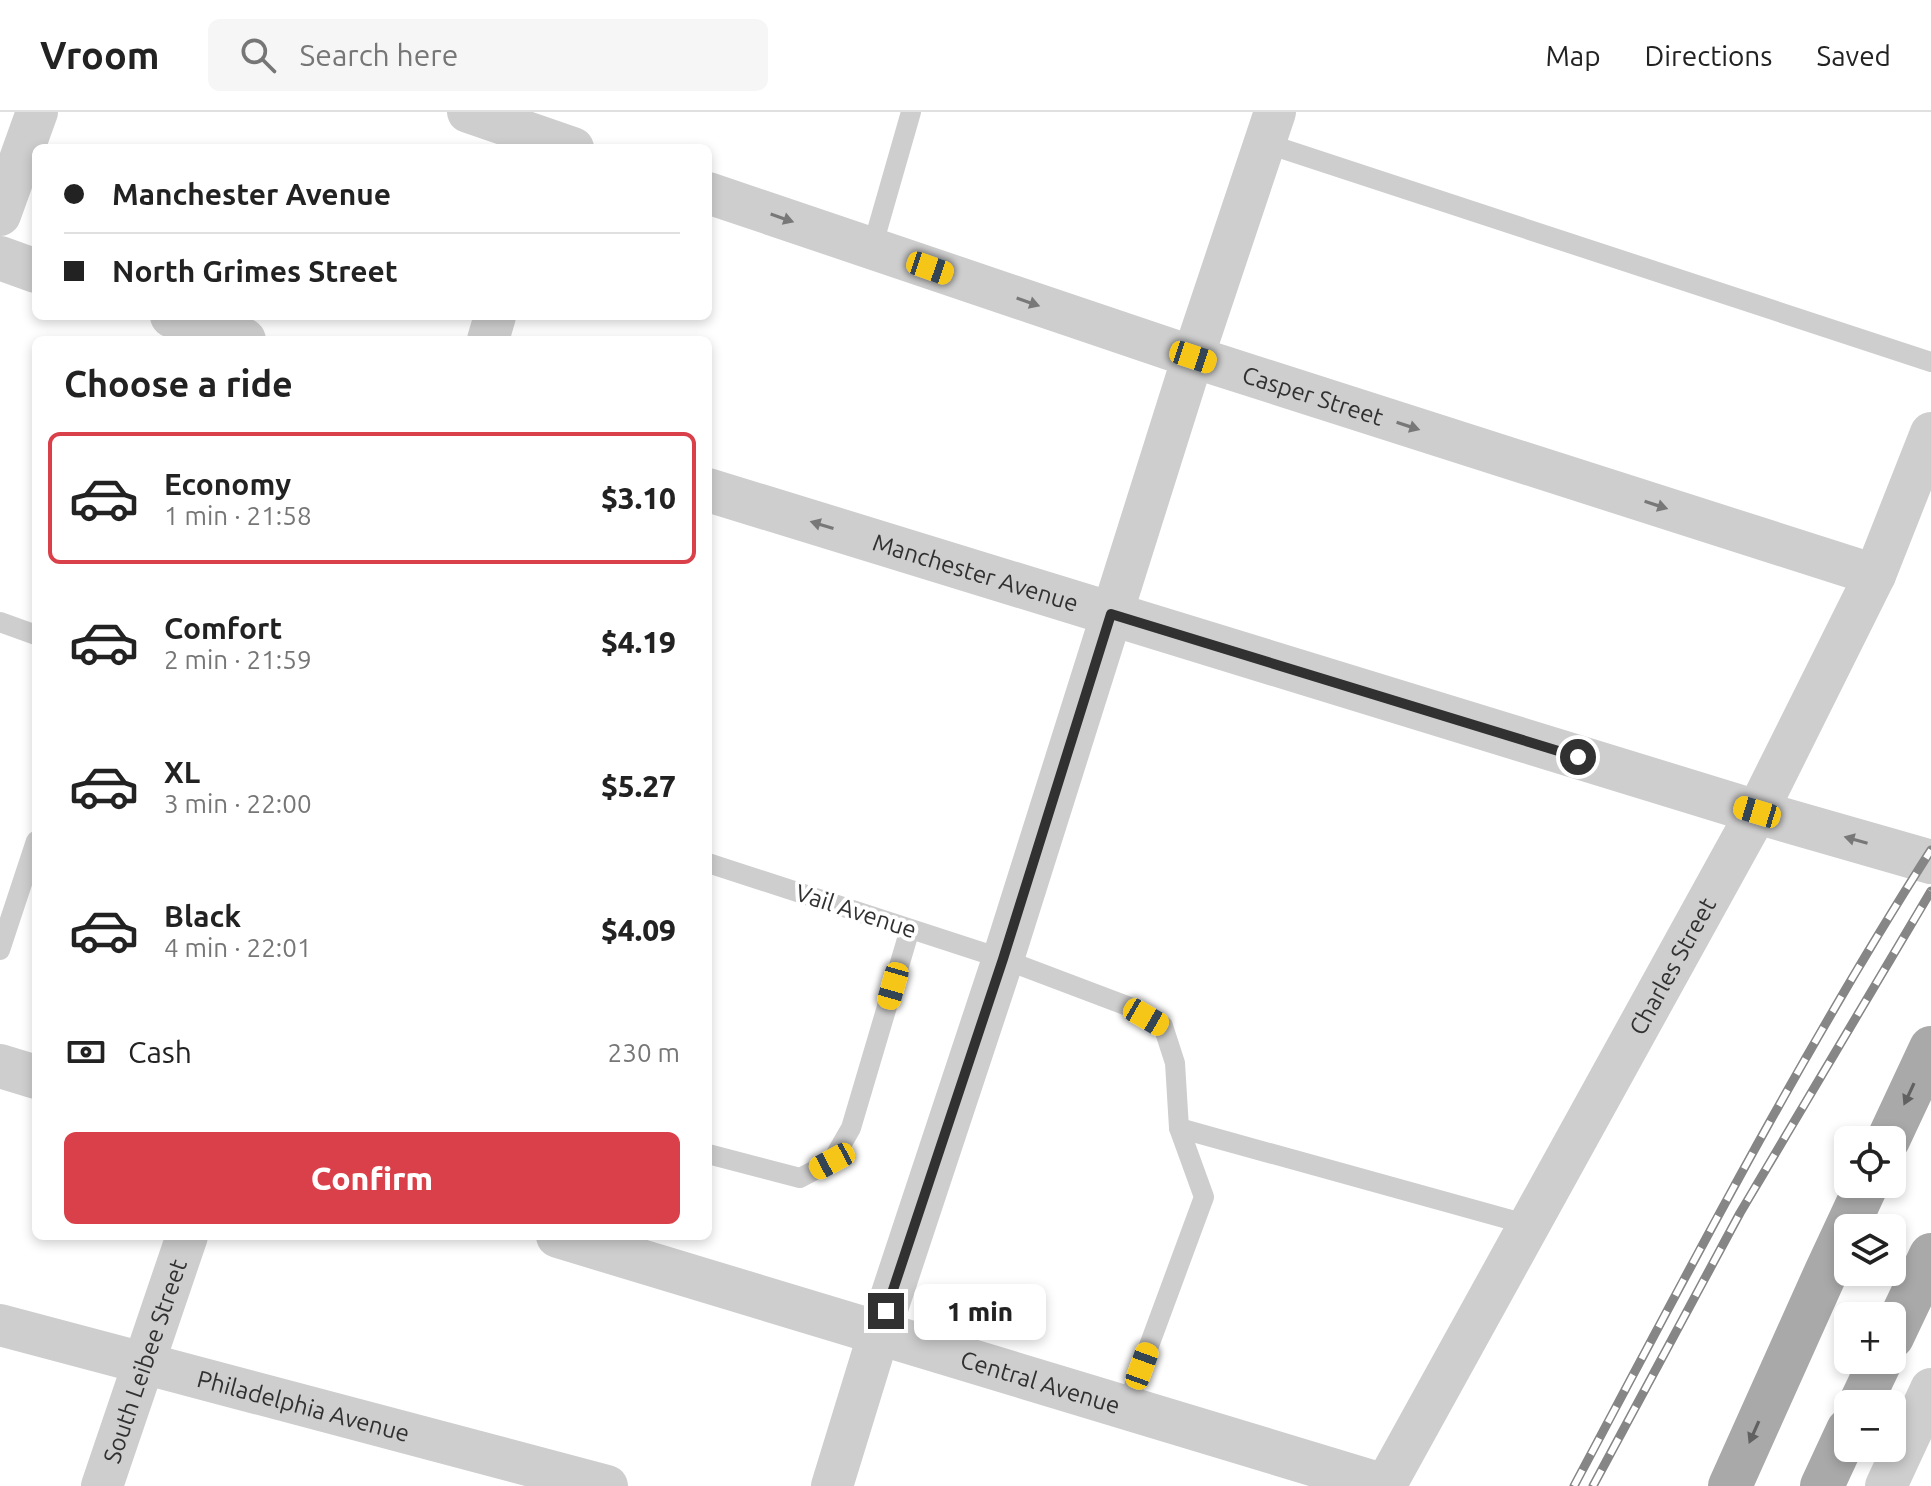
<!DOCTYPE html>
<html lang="en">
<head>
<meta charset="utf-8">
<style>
	:root { --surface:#fff; --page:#f6f6f6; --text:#222; --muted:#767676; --line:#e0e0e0; --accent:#da4049 }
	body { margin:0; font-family:Ubuntu,sans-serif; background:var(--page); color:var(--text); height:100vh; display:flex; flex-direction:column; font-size:30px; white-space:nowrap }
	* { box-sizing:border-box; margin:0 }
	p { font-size:26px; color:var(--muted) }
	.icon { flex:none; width:44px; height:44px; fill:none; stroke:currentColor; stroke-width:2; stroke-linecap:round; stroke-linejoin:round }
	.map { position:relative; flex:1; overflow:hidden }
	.details { position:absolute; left:32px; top:224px; width:680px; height:904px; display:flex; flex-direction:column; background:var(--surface); border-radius:12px; box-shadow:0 4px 12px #0003 }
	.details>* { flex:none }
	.hud { position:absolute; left:32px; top:32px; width:680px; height:176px; border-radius:12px; box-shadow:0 4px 12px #0003; display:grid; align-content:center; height:176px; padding:0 32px; background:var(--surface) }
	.tools { position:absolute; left:1834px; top:1014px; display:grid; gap:16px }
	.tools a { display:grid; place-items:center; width:72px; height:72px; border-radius:12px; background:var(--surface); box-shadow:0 4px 12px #0003; font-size:40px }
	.end { position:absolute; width:36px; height:36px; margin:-18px; border:10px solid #313131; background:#fff; box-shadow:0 0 0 4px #fff }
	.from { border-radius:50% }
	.bubble { position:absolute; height:56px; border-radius:12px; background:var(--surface); box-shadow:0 4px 12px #0003; font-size:26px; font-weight:800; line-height:56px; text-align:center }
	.car { position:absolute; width:24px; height:48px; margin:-24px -12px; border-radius:10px; box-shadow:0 0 6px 2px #0007; background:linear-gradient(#f5c518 24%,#345 0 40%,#f5c518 0 76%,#345 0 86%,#f5c518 0) }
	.hud b { display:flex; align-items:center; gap:28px; height:76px; font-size:30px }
	.hud b+b { border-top:2px solid var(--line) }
	.hud i { width:20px; height:20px; background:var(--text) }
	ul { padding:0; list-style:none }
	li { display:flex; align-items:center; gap:24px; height:132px; margin:0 16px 12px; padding:0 16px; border:4px solid transparent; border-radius:12px }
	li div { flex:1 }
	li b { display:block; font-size:30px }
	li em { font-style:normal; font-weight:800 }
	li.current { border-color:var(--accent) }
	li>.icon { width:72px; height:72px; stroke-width:1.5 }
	h2 { padding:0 32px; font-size:36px; line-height:96px }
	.pay { display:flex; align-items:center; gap:20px; height:88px; padding:0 32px; font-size:30px }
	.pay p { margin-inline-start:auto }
	.cta { display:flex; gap:16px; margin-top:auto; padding:16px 32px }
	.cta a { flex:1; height:92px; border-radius:12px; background:var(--accent); color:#fff; font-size:32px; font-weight:800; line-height:92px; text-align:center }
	header { display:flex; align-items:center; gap:48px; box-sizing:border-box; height:112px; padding:0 40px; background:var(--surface); border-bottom:2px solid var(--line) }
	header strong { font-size:38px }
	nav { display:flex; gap:44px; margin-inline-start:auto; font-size:28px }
	.search { width:560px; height:72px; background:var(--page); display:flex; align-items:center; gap:20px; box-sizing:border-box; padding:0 28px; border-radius:12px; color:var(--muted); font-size:30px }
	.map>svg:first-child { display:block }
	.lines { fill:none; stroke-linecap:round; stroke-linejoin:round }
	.service { stroke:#cecece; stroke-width:20 }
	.minor { stroke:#cecece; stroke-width:42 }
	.tertiary { stroke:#cecece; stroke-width:44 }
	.primary { stroke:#a9a9a9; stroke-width:44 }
	.rail-casing { stroke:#868686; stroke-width:9 }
	.rail { stroke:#fff; stroke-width:6; stroke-dasharray:18; stroke-linecap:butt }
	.oneway { fill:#787878 }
	.oneway2 { fill:#616161 }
	.route { stroke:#313131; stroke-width:10 }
	.labels { text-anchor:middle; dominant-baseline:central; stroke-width:8; stroke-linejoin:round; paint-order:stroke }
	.street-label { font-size:24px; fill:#313131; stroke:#fff }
</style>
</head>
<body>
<header>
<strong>Vroom</strong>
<div class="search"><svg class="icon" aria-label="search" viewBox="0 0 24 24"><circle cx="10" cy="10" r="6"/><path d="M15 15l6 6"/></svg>Search here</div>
<nav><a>Map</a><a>Directions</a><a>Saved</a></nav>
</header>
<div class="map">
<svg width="1931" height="1374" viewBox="0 0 1931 1374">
	<rect width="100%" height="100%" fill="#fff"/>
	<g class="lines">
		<g class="service">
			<polyline points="1265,31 1931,250"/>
			<polyline points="872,136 911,0"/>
			<polyline points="0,510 36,523"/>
			<polyline points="708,751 1003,847 1130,895 1163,914 1175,951 1179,1016 1204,1085 1126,1296"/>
			<polyline points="0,838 36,729"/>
			<polyline points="1179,1016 1529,1113"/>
			<polyline points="708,1042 800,1066 832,1049 851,1016 910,817"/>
		</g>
		<g class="minor">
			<polyline points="468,0 573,36"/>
			<path id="s1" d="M 708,81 L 1193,245 L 1875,463"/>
			<polyline points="0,103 37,0"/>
			<polyline points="488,228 495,204"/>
			<path id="s2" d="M 0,1213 L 607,1374"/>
			<path id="s3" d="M 102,1374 L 187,1124"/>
			<polyline points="832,1374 879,1221 1003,847 1193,245 1275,0"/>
			<path id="s4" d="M 1385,1374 L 1757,700 L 1875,463 L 1931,321"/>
			<polyline points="1886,1374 1931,1277"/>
		</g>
		<g class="tertiary">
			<polyline points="0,146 36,159"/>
			<polyline points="172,204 244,228"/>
			<path id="s5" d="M 708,378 L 1757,700 L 1931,750"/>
			<polyline points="0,954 36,965"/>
			<path id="s6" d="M 558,1124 L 1385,1374"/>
		</g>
		<g class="primary">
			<polyline points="1888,1028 1931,936"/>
			<polyline points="1892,1225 1931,1143"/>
			<polyline points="1860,1292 1881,1248"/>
			<polyline points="1730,1374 1826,1160 1867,1072"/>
			<polyline points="1822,1374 1848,1318"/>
		</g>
		<defs>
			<g id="rail">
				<path d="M 1574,1374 C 1688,1160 1800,943 1931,738"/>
				<polyline points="1593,1374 1740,1101 1931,779"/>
			</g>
		</defs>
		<use href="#rail" class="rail-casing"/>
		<use href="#rail" class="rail"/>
	</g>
	<defs><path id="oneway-solid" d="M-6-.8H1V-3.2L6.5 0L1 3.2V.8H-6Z" transform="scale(2)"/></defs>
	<g class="oneway">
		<use href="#oneway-solid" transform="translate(782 106) rotate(19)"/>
		<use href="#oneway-solid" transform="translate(1028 190) rotate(19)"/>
		<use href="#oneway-solid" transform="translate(1408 314) rotate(18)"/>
		<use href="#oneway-solid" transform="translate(1656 393) rotate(18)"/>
		<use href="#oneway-solid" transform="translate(822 413) rotate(-163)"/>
		<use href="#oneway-solid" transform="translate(1856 728) rotate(-164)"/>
	</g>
	<g class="oneway2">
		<use href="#oneway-solid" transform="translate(1909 982) rotate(115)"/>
		<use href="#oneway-solid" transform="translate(1754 1320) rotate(114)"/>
	</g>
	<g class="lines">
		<polyline class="route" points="886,1199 1003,847 1111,502 1578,645"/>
	</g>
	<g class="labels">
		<g class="street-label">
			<text stroke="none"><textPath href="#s1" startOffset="638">Casper Street</textPath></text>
			<text stroke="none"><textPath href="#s5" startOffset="280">Manchester Avenue</textPath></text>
			<text transform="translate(856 799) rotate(18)">Vail Avenue</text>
			<text stroke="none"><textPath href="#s4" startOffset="594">Charles Street</textPath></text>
			<text stroke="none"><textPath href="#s3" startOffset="132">South Leibee Street</textPath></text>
			<text stroke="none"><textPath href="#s6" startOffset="504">Central Avenue</textPath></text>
			<text stroke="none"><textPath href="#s2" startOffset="314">Philadelphia Avenue</textPath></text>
		</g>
	</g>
</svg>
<div class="tools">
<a><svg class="icon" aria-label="locate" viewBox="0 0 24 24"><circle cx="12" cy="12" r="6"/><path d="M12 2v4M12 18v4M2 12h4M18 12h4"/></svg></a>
<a><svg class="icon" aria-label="layers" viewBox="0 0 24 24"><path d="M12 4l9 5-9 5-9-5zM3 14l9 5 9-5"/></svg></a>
<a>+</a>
<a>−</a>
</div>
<i class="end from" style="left:1578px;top:645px"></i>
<i class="end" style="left:886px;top:1199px"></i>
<div class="bubble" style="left:914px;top:1172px;width:132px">1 min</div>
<i class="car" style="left:930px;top:156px;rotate:109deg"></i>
<i class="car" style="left:1193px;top:245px;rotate:108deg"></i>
<i class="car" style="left:1757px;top:700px;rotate:287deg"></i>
<i class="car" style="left:893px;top:874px;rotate:196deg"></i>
<i class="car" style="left:1146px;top:905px;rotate:120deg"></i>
<i class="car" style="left:832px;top:1049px;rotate:242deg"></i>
<i class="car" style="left:1142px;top:1254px;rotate:20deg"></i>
<div class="hud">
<b><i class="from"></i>Manchester Avenue</b>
<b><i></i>North Grimes Street</b>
</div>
<section class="details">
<h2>Choose a ride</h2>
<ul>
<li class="current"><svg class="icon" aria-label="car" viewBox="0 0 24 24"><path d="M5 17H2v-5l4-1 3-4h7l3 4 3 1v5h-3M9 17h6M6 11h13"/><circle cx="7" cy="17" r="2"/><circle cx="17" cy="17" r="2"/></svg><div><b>Economy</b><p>1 min · 21:58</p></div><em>$3.10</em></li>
<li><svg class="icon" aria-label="car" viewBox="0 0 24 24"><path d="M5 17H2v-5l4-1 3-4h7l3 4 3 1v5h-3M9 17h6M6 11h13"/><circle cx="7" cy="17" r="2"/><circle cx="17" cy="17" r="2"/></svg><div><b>Comfort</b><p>2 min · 21:59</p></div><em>$4.19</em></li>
<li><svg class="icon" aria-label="car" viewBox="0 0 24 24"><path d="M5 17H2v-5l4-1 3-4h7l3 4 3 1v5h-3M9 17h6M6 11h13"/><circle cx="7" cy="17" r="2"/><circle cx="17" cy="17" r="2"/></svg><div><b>XL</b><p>3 min · 22:00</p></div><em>$5.27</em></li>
<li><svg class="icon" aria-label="car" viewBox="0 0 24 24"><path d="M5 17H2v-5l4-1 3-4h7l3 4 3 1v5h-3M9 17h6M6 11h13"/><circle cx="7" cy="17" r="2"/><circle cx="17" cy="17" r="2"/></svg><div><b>Black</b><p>4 min · 22:01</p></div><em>$4.09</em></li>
</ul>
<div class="pay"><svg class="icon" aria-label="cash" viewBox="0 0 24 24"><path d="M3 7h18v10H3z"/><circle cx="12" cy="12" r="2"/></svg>Cash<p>230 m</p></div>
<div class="cta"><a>Confirm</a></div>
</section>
</div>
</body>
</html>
